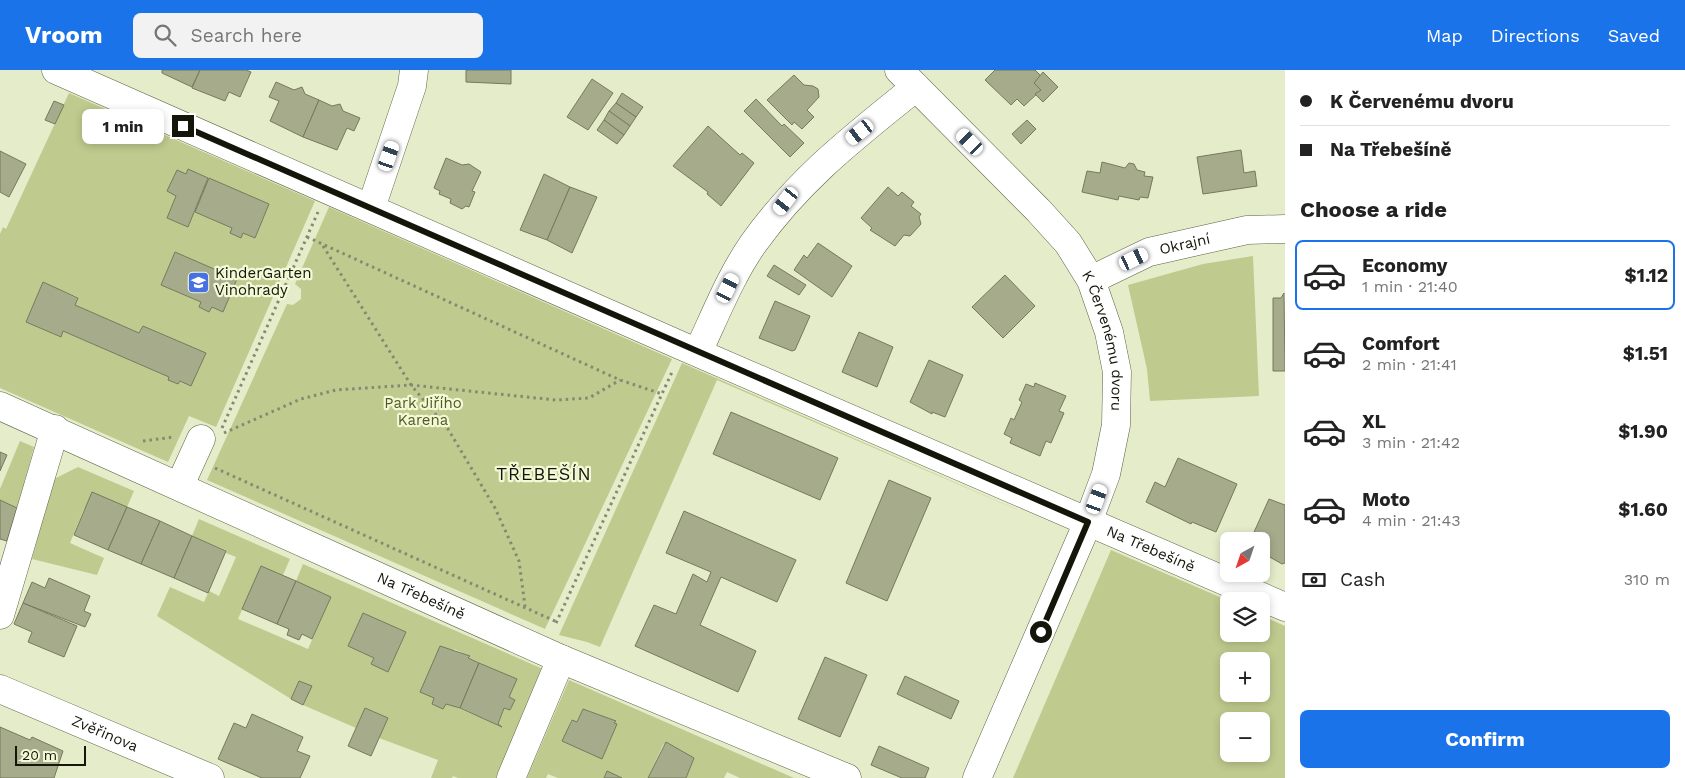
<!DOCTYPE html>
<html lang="en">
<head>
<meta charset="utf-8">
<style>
	:root { --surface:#fff; --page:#f2f2f2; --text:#222; --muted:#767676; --line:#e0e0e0; --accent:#1a73e8 }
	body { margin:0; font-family:"Work Sans",sans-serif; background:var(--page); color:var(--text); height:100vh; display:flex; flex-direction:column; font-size:19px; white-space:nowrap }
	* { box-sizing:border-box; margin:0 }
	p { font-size:16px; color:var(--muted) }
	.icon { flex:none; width:28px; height:28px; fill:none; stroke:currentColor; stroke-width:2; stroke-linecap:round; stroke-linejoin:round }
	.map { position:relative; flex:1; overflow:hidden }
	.sheet { display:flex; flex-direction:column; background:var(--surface); width:400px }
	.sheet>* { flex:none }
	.top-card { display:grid; align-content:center; height:110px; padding:0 15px; background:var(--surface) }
	.needle { width:32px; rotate:220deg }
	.controls { position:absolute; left:1220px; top:462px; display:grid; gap:10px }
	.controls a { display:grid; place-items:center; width:50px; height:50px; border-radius:8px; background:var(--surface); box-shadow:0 2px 8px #0003; font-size:25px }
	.scale { position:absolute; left:15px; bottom:12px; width:71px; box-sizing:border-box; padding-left:5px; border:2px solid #14160a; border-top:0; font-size:14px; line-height:18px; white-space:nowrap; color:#14160a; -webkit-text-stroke:4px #f3f9d7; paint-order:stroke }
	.end { position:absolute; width:22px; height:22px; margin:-11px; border:6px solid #14160a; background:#fff; box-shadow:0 0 0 2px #fff }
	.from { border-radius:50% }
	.bubble { position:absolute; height:35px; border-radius:8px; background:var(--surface); box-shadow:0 2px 8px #0003; font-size:16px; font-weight:700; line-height:35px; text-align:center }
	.car { position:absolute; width:15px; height:30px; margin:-15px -8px; border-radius:6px; box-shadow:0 0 4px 1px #0007; background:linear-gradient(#fff 24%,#345 0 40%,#fff 0 76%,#345 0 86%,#fff 0) }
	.top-card b { display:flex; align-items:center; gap:18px; height:48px; font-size:19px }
	.top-card b+b { border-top:1px solid var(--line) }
	.top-card i { width:12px; height:12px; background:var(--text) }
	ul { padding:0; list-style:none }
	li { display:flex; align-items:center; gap:15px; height:70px; margin:0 10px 8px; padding:0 5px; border:2px solid transparent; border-radius:8px }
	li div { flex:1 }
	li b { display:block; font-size:19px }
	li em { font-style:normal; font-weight:700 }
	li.selected { border-color:var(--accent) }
	li>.icon { width:45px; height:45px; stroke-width:1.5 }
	h2 { padding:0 15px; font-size:22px; line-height:60px }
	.pay { display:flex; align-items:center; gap:12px; height:55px; padding:0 15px; font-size:19px }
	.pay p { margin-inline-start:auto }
	.cta { display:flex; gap:10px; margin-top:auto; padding:10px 15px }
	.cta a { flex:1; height:58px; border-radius:8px; background:var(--accent); color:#fff; font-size:20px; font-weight:700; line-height:58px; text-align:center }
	header { display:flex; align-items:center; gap:30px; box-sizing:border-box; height:70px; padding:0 25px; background:var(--accent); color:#fff }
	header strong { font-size:24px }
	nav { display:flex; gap:28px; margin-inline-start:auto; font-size:18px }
	.search { width:350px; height:45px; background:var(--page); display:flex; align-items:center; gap:12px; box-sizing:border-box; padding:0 18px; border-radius:8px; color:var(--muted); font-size:19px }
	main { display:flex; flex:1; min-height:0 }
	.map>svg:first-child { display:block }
	.green { fill:#bfca8e; fill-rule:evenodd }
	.building { fill:#a5ab8b; stroke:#747a5b }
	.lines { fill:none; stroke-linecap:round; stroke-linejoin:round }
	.minor-casing { stroke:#5d6244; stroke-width:29 }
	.path { stroke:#848971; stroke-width:3; stroke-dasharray:2.5 4; stroke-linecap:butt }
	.minor { stroke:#fff; stroke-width:28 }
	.route { stroke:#14160a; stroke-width:6 }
	.labels { text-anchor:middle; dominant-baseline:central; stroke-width:4.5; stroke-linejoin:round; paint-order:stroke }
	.street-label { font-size:15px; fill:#14160a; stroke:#f3f9d7 }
	.poi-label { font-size:15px; fill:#14160a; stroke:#f3f9d7; text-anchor:start }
	.park-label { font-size:15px; fill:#525922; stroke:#f3f9d7 }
	.quarter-label { font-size:18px; letter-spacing:1px; fill:#14160a; stroke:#f3f9d7 }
</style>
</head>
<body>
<header>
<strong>Vroom</strong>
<div class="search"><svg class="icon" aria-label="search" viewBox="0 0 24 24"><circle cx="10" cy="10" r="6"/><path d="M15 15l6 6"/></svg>Search here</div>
<nav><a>Map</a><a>Directions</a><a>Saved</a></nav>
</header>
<main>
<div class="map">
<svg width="1285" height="708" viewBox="0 0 1285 708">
	<rect width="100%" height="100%" fill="#e5ecca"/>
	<g class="green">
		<path d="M 69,23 L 315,131 L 216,357 L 189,346 L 168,392 L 0,318 L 0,164 L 3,157 L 6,159 ZM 188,99 L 208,108 L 188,157 L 167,148 L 176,126 L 168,121 L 177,100 L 186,104 ZM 209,108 L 269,134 L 255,168 L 243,163 L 241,168 L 231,163 L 232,158 L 195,142 ZM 175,182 L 237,209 L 223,242 L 212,237 L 209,242 L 199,237 L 201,232 L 161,215 ZM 43,213 L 78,227 L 75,235 L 139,263 L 143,256 L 205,283 L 191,316 L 180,311 L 178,314 L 168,310 L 169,307 L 63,261 L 60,267 L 26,252 Z"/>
		<polygon points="329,137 672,289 545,559 207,410 287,234 293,235 301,229 301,219 295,214"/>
		<polygon points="1253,186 1259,326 1150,331 1147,299 1128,215 1203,194"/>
		<polygon points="682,293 1050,454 717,310 600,577 587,572 559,565"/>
		<polygon points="20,371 34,377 17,438 0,430 0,419"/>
		<polygon points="78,397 134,421 127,437 84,439 70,473 104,488 97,505 32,489 54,409"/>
		<path d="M 199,449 L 290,489 L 283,505 L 261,497 L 238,549 L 308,579 L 331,527 L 296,511 L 303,494 L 543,599 L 496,708 L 458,708 L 453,706 L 452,708 L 431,708 L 438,690 L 379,668 L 388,648 L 365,638 L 356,658 L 303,635 L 311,616 L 299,611 L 291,629 L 157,546 L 170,517 L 204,532 L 209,521 L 219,526 L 236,487 L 226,483 L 226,480 L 192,466 ZM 363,543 L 406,562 L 388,601 L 371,594 L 374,588 L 348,576 ZM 454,579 L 469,586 L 468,588 L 517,609 L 509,627 L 515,630 L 510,640 L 504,638 L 498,655 L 451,635 L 446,634 L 443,639 L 432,634 Z"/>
		<path d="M 1111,480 L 1229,531 L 1229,564 L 1261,564 L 1261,545 L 1285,556 L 1285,708 L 1013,708 ZM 1229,591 L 1261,591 L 1261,624 L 1229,624 ZM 1229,651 L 1261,651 L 1261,684 L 1229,684 Z"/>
		<path d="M 569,610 L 794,708 L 740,708 L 727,702 L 724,708 L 686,708 L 694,688 L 666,673 L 663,675 L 648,708 L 622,708 L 607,701 L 604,708 L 558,708 L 548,704 L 546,708 L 527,708 ZM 583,639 L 615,651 L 614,653 L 617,654 L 602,688 L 563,671 L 571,650 L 577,652 Z"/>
	</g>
	<g class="building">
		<polygon points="162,0 200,0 192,17 162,3"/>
		<polygon points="200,0 246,0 251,2 240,27 229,22 225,31 192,18"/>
		<polygon points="466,0 511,0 511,14 466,12"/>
		<polygon points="995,0 1035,0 1041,6 1034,13 1041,20 1024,36 1017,29 1011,35 985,10"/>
		<polygon points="1043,2 1058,17 1043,32 1035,24 1041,20 1034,13"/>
		<polygon points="794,5 804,15 813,16 818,19 819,27 807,40 814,47 802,59 794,52 792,55 767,30"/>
		<polygon points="592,9 613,23 588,60 567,47"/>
		<polygon points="276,12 294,20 302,17 305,24 319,30 303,67 270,51 279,31 269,27"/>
		<polygon points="622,23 643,37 636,47 616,33"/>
		<polygon points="756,29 782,56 784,54 804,73 790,87 744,41"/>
		<polygon points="319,30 332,36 340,34 343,41 360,48 354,61 347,58 337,80 303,67"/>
		<polygon points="54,31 64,35 55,54 45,50"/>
		<polygon points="616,33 636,47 630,56 609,41"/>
		<polygon points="609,41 630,56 624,65 604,50"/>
		<polygon points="604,50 624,65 617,74 597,60"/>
		<polygon points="1027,50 1036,59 1021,74 1012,64"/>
		<polygon points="708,56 740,85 742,83 754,93 721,136 707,124 708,122 673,96"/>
		<polygon points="1241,80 1244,103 1255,101 1257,116 1203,124 1197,87"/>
		<polygon points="0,81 26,94 9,127 0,122"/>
		<polygon points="446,88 462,95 469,94 481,102 472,121 475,122 469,137 466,136 462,139 450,133 451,129 439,124 440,121 434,118"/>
		<polygon points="1102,92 1125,98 1129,93 1134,94 1137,100 1145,102 1144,106 1153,107 1148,128 1140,127 1139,130 1119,126 1118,130 1082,122 1087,101 1100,103"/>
		<polygon points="188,99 208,108 188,157 167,148 176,126 167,121 177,100 186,104"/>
		<polygon points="544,104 570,117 547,170 520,160"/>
		<polygon points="209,108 269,134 255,168 243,163 241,168 230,163 232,158 195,142"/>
		<polygon points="570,117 597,127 572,183 547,170"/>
		<polygon points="888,117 898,126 902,122 914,132 911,136 921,144 919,147 921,154 910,166 904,165 895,176 870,160 872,158 861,148"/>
		<polygon points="818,173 852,196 832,227 794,200 804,185 807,188"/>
		<polygon points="175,182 237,209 223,242 212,237 209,242 199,237 201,232 161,215"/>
		<polygon points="774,195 806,215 799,225 767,206"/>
		<polygon points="1005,205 1035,236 1003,268 972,237"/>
		<polygon points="43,212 78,228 75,235 139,263 143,256 206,283 191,316 180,311 178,314 168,310 169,307 63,261 61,267 26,252"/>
		<polygon points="1284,223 1285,301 1273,301 1273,228 1281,228"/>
		<polygon points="775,231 810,246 795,280 792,281 759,268"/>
		<polygon points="859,262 893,277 877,317 842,302"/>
		<polygon points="929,290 963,305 945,347 932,342 932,344 910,332"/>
		<polygon points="1035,313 1066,326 1059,341 1064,343 1051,373 1046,371 1040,386 1010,373 1012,368 1004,364 1011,348 1014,350 1022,332 1019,330 1026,314 1034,317"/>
		<polygon points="731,342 838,388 820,430 713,384"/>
		<polygon points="0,382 7,385 0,401"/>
		<polygon points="1178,388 1237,414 1216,462 1192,452 1191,454 1146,432 1155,412 1165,417"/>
		<polygon points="889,410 931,428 887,531 846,513"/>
		<polygon points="92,422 127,437 108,480 74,465"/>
		<polygon points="1269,429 1285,435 1285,493 1282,494 1261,482 1261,471 1250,471"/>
		<polygon points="0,430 17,438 7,471 0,469"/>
		<polygon points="127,437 160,451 141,494 108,480"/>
		<polygon points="684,441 796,490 777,532 721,507 700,555 756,581 738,622 635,576 654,535 676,544 693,504 707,512 711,502 666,483"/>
		<polygon points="160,451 192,466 174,508 141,494"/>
		<polygon points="192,466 226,481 208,523 174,508"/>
		<polygon points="261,496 296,511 277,554 242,539"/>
		<polygon points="49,508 90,526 84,541 91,544 85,557 23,533 32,512 45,518"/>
		<polygon points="296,511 331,527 312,569 302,564 299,570 287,565 289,559 277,554"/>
		<polygon points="23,533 77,556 64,587 28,572 32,562 14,554"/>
		<polygon points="363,543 406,562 388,602 371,594 374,588 348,576"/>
		<polygon points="440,576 470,586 468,588 479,593 460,638 446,634 443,639 432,634 434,628 420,622"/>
		<polygon points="825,587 867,605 840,667 798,649"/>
		<polygon points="479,593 517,609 509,627 515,630 510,640 504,638 498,654 502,657 460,638"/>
		<polygon points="905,606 959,631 951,649 897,624"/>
		<polygon points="299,611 312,616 303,635 291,629"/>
		<polygon points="365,638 388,648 371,686 348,676"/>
		<polygon points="583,639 616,651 614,653 617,654 602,689 562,671 572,650 577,652"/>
		<polygon points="252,644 303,667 297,681 310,686 300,708 262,708 218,689 234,653 246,658"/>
		<polygon points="0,657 30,670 32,667 63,681 54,708 0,708"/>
		<polygon points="666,672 694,688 686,708 648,708"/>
		<polygon points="879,676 929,698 925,708 902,708 871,695"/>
		<polygon points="607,701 622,708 604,708"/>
	</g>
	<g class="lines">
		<defs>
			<g id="minor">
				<path id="s1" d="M 56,0 L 682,276 L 1285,537"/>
				<path id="s2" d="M 899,0 L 1038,140 L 1068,173 L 1091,210 L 1109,262 L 1117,302 L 1116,355 L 1106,404 L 1088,452 L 977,708"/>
				<polyline points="371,138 412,16 414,0"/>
				<path id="s3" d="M 1091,210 L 1149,182 L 1247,160 L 1285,159"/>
				<path d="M 698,282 C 715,246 730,207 753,174 C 800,108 854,67 916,17"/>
				<path id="s4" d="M 0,336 L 561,589 L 847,708"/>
				<polyline points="180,415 201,369"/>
				<polyline points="0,545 55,359"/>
				<path id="s5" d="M 0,619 L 210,708"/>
				<polyline points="511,708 561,589"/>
			</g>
		</defs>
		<use href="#minor" class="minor-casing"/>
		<g class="path">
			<polyline points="307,167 620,310 662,324"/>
			<polyline points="323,176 411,315 448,359 495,438 519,491 525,536"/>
			<polyline points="222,358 318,142"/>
			<polyline points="224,363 301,329 336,320 411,315 556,330 589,328 620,310"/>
			<polyline points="143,371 174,367"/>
			<polyline points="215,398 557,552"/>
			<polyline points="556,553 673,300"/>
		</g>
		<use href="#minor" class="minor"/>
	</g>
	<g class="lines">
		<polyline class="route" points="183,56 1088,452 1041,562"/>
	</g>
	<defs>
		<symbol id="school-square" viewBox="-11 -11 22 22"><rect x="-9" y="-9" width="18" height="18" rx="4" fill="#4770e2" stroke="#f3f9d7"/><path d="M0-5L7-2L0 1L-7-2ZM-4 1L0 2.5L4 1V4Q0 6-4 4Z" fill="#fff"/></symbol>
	</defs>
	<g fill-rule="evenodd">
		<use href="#school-square" x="186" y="200" width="25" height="25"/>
	</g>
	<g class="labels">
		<g class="street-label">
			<text stroke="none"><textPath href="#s3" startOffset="101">Okrajní</textPath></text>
			<text stroke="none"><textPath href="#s2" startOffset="348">K Červenému dvoru</textPath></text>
			<text stroke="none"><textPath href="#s1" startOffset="1195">Na Třebešíně</textPath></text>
			<text stroke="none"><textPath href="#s4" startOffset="462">Na Třebešíně</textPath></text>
			<text stroke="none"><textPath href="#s5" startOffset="114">Zvěřinova</textPath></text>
		</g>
		<g class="poi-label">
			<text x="215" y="203">KinderGarten<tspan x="215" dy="17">Vinohrady</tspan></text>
		</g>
		<g class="park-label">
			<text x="423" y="333">Park Jiřího<tspan x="423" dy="17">Karena</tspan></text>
		</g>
		<g class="quarter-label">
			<text x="544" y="403">TŘEBEŠÍN</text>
		</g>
	</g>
</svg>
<div class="controls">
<a><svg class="needle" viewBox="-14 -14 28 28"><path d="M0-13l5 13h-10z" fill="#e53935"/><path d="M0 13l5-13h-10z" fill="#767676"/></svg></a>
<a><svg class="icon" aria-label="layers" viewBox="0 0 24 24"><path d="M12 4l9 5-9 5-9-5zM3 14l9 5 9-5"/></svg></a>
<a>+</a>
<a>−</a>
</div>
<div class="scale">20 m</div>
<i class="end from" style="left:1041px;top:562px"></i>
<i class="end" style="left:183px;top:56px"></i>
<div class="bubble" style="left:82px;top:39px;width:82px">1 min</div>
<i class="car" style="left:860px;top:62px;rotate:232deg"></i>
<i class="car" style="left:970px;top:72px;rotate:315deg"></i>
<i class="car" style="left:389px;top:86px;rotate:19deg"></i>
<i class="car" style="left:786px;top:131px;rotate:217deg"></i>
<i class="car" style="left:1134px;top:189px;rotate:64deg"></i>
<i class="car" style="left:728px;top:218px;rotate:26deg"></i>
<i class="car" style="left:1097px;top:429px;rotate:20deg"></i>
</div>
<section class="sheet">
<div class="top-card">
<b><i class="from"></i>K Červenému dvoru</b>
<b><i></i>Na Třebešíně</b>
</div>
<h2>Choose a ride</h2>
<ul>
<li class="selected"><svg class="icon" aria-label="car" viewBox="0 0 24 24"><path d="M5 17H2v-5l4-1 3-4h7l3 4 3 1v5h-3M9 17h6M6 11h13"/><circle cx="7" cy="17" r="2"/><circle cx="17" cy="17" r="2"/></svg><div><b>Economy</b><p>1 min · 21:40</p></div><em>$1.12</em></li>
<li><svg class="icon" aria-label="car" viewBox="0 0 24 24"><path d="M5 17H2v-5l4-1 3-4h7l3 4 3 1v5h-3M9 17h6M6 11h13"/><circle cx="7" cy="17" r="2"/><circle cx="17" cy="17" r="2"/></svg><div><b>Comfort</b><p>2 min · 21:41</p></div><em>$1.51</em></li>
<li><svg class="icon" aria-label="car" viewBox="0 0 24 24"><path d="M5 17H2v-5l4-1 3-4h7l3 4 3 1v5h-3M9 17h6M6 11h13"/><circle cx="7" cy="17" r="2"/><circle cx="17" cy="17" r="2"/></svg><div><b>XL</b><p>3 min · 21:42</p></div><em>$1.90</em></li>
<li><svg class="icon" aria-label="car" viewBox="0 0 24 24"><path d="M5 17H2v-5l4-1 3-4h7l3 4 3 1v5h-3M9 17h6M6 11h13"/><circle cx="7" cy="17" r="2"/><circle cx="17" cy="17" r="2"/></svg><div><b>Moto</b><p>4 min · 21:43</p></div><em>$1.60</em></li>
</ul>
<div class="pay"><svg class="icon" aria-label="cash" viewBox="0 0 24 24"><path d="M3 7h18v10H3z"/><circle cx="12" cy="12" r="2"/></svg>Cash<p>310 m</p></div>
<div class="cta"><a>Confirm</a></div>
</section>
</main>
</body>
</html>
